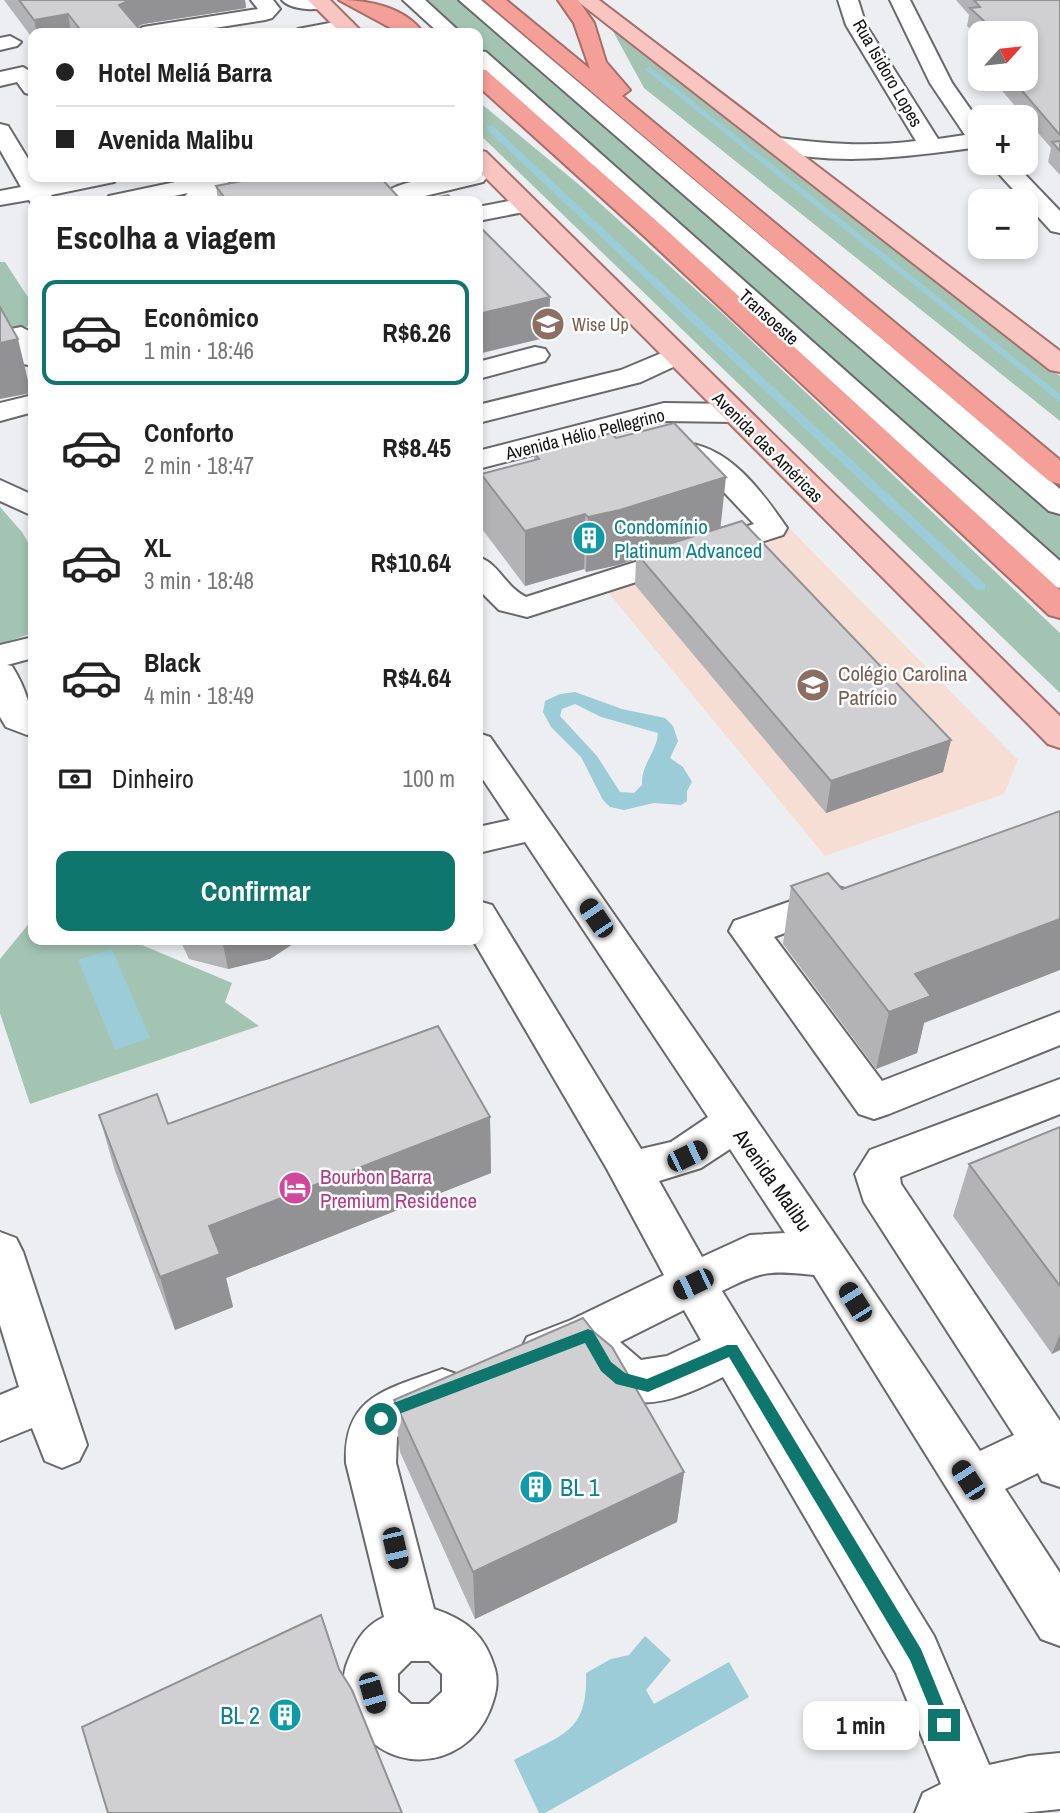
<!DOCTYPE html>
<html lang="pt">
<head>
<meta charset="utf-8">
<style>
	:root { --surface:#fff; --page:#f2f2f2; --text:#222; --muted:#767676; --line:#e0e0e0; --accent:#0f766e }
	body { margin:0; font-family:"Archivo Narrow",sans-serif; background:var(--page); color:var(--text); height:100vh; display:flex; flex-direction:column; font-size:26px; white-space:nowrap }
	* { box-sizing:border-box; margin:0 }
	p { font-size:23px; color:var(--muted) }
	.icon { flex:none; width:38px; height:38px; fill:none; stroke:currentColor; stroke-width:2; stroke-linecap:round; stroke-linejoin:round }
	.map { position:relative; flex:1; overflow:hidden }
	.drawer { position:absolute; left:28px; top:196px; width:455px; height:749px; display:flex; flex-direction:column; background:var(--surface); border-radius:14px; box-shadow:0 4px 10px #0003 }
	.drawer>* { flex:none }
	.banner { position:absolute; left:28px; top:28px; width:455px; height:154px; border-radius:14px; box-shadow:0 4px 10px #0003; display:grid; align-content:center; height:154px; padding:0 28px; background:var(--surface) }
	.needle { width:46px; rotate:63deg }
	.tools { position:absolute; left:968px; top:21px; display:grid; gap:14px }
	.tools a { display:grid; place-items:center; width:70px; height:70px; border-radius:14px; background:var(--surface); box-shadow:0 4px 10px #0003; font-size:35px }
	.end { position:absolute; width:32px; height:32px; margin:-16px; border:9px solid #0f766e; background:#fff; box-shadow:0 0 0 4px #fff }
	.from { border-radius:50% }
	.bubble { position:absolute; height:49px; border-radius:14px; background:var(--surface); box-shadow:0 4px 10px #0003; font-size:23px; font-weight:700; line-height:49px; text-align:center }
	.car { position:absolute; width:21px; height:42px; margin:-21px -10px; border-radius:9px; box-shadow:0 0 5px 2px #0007; background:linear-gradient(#222 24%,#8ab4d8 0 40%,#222 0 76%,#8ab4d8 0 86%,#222 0) }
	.banner b { display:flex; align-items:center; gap:24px; height:66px; font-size:26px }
	.banner b+b { border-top:2px solid var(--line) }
	.banner i { width:18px; height:18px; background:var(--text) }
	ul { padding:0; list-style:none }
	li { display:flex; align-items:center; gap:21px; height:105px; margin:0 14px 10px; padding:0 14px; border:4px solid transparent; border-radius:14px }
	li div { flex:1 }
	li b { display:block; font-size:26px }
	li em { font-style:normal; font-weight:700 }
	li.current { border-color:var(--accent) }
	li>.icon { width:63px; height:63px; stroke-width:1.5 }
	h2 { padding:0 28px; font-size:32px; line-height:84px }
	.pay { display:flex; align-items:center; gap:18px; height:77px; padding:0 28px; font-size:26px }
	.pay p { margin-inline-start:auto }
	.action { display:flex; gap:14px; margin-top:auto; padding:14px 28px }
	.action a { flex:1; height:80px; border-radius:14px; background:var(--accent); color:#fff; font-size:28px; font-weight:700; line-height:80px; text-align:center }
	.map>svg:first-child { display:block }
	.education { fill:#f7ded5 }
	.green { fill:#a3c4b3 }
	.water { fill:#9bccd7; fill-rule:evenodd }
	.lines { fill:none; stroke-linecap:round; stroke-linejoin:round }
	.stream { fill:#9bccd7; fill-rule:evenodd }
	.minor-casing { stroke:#69696b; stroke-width:4 }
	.major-casing { stroke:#a56e6a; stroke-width:4 }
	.highway-casing { stroke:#a56e6a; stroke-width:4 }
	.minor { fill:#fff; fill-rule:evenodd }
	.major { fill:#f8c5c1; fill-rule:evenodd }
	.highway { fill:#f49f98; fill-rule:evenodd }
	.wall { fill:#b3b3b5 }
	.shaded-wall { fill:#929294 }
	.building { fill:#d0d0d3; stroke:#929294; stroke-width:2 }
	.route { fill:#0f766e }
	.labels { text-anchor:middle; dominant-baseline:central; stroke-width:5; stroke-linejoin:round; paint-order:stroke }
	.far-street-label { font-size:18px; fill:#131314; stroke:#fff }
	.far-education-label { font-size:18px; fill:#785e54; stroke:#fff; text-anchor:start }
	.culture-label { font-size:21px; fill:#0d838f; stroke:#fff; text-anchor:start }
	.education-label { font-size:21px; fill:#785e54; stroke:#fff; text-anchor:start }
	.hotel-label { font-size:21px; fill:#b23c85; stroke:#fff; text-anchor:start }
	.street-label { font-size:21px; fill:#131314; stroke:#fff }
	.near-culture-label { font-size:24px; fill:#0d838f; stroke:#fff; text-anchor:start }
</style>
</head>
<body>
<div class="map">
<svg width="1060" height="1813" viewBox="0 0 1060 1813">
	<rect width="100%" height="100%" fill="#edeef1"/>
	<polygon class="education" points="790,529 1018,760 1004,794 825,856 602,585"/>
	<g class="green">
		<polygon points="426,0 460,0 1060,511 1060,560 478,46 478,33 463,33"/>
		<polygon points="609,24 1060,376 1060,421 644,88"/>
		<polygon points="478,101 583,188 723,314 1060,633 1060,693 478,133"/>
		<polygon points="0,262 5,262 33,305 33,325 0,333"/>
		<polygon points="0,507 22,532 33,551 33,633 0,644"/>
		<polygon points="31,921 33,940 130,940 232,983 225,1002 259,1026 30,1104 0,1013 0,959"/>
	</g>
	<g class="water">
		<path d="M 575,692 L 622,709 L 665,718 L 673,726 L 678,741 L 670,758 L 683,767 L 692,782 L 687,791 L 687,801 L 681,805 L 654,803 L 624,810 L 610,807 L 603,800 L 581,757 L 551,727 L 543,712 L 545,701 L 560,694 ZM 575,704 L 601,717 L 658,733 C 657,752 641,764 642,785 L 634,793 L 620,792 L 597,756 L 560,716 L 562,709 Z"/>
		<polygon points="112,949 150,1038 115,1050 78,960"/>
		<path d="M 645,1636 L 671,1660 L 646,1690 L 654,1704 L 729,1662 L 749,1697 L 545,1813 L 539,1813 L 514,1760 C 561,1734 588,1734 586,1673 L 611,1659 L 629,1655 Z"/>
	</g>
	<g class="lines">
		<g class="stream">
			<polygon points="650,67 1060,394 1060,402 647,71 646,69"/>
			<polygon points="487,126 493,126 985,584 985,590 977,590 487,130"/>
		</g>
		<defs>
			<g id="minor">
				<polygon points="251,0 273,0 280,9 272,18 265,20 182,33 133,33 143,27 258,9"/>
				<path d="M 282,0 L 329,0 L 331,3 C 323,13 290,10 282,0 Z"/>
				<polygon points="403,0 425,0 461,33 439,33"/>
				<polygon points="459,0 481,0 1060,489 1060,514 1049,511"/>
				<path d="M 838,0 L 858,0 L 866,25 L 938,139 L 965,135 L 930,83 L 890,0 L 910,0 L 952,83 L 980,123 L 980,147 C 910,156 841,167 771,150 L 767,145 L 771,140 L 779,138 C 826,144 869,147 916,141 L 846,25 Z"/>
				<polygon points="345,20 352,22 355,26 352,30 295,33 298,29"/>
				<polygon points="10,36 21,42 17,46 0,50 0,38"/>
				<polygon points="478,51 486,52 1060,561 1060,588 1049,585 478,68"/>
				<polygon points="23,67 33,73 33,95 25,93 17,82 0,86 0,72"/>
				<polygon points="0,124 8,126 33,167 33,177 39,177 43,182 71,177 118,177 114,182 51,195 54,201 33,201 33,206 29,200 0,205 0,191 21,187 0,150"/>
				<polygon points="989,163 1014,163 1060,211 1060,233 1051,231"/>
				<path d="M 478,171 L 487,177 L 483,182 L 404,201 L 377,201 C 394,176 450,177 478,177 Z"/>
				<polygon points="199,177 228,177 230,180 227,184 271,177 322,177 318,182 310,184 213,201 180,201 188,193 151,201 106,201 109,196"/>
				<polygon points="525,198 534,200 537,205 534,210 478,221 478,207"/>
				<polygon points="21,327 33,333 33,366 23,364 7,335 11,329"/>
				<polygon points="535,347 545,349 549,355 545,361 478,379 478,362"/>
				<polygon points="676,347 686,349 690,355 686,361 641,382 478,423 478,405 621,370"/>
				<polygon points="33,395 33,412 0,421 0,403"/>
				<polygon points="664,403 734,404 744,407 748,413 744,419 734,422 664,421 478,469 478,451"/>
				<path d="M 679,443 C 727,442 763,493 787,528 L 783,535 L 527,617 L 499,610 L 478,589 L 478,557 C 499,563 505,587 526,597 L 754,524 L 704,471 L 687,461 L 669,458 L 664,452 L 669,446 Z"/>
				<polygon points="0,480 33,495 33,516 0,501"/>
				<path d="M 33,637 L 33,658 L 7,665 L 12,666 C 25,687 33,710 33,733 L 27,735 L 6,727 L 0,717 L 0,645 Z"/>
				<path d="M 478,733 L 490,737 C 655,973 821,1210 980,1451 L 1014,1435 L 864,1202 L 855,1174 L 870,1150 L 1060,1079 L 1060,1114 L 900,1177 L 901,1184 L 1060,1421 L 1060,1487 L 1042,1481 L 1038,1473 L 1005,1489 L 1060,1573 L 1060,1646 L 1041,1639 L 814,1275 C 769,1270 762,1271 722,1291 L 934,1636 L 989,1765 L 1029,1756 L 1060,1753 L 1060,1809 L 1022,1813 L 915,1813 L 923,1793 L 941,1784 L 896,1673 L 723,1377 C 665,1406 620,1421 577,1361 L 544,1373 L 527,1367 L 520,1352 L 527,1337 L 571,1320 L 664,1275 L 607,1169 L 473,940 L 478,940 L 478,901 L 492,905 L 641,1149 L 671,1142 L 708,1117 L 525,842 L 478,853 L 478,827 L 510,820 L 478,772 ZM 730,1149 L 785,1233 L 750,1235 L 702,1257 L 659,1181 L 701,1168 ZM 684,1310 L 701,1340 L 667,1356 L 641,1360 L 620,1342 Z"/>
				<polygon points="834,886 848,890 853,900 848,910 774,937 882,1081 1060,1012 1060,1045 889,1114 874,1119 859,1114 729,931 734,921"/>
				<polygon points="0,1232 16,1238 23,1252 87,1445 79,1461 62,1468 45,1461 32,1428 0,1441 0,1395 19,1387 0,1325"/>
				<path d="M 442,1369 L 459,1375 L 466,1391 L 459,1407 L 416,1423 L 397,1437 L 396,1463 L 434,1609 C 467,1620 485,1635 495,1669 C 499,1684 495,1697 490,1710 C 464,1774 378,1777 351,1712 C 345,1697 341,1683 346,1666 C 354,1645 362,1627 384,1617 L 346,1463 C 343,1395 389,1389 442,1369 ZM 411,1661 L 429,1661 L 442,1674 L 442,1692 L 429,1704 L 411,1704 L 398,1692 L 398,1674 Z"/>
			</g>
			<g id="major">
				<polygon points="308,0 330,0 363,33 341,33"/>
				<polygon points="576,0 599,0 1060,351 1060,372 1050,370"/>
				<polygon points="478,150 486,152 1060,716 1060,748 1048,744 478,170"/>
			</g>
			<g id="highway">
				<path d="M 339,0 C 368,0 405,7 423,33 L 400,33 Z"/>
				<polygon points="484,0 506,0 590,69 574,23 558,0 578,0 594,23 606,62 630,90 622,96 1060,460 1060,484 1049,481"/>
				<polygon points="478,69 486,70 661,225 1060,590 1060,618 1049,615 643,235 478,86"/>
			</g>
		</defs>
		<use href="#minor" class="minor-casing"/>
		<use href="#major" class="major-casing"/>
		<use href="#highway" class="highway-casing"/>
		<use href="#minor" class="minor"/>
		<use href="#major" class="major"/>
		<use href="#highway" class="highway"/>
	</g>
	<g class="wall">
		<polygon points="4,0 245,0 246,8 143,24 137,27 143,33 33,33 33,39"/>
		<polygon points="956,0 1060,0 1060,175 1048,162 1051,148 992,79 1026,79 1026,33 980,33 980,38 967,26 969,15"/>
		<polygon points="216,186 402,201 218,201"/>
		<polygon points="616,438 721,528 951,740 943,772 826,813 635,585 636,559 618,565 586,572 584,569 525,586 482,529 481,474 534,460 534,453"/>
		<polygon points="791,886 924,1023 917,1053 876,1069 783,944"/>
		<polygon points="180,940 299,940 270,959 228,969 189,959"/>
		<polygon points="99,1115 168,1124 490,1117 491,1173 226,1278 233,1307 175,1330 115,1171"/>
		<polygon points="1060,1127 1060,1350 1052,1354 953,1216 969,1164"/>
		<polygon points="394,1400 684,1472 677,1522 475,1619 400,1452"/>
	</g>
	<g class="shaded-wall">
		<polygon points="130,0 245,0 246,8 143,24 123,33 119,5"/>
		<polygon points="68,14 71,33 37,33 34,20"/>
		<polygon points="550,297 549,337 478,354 478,314"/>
		<polygon points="18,339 31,393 0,399 0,343"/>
		<polygon points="726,477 720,532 637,554 636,559 618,565 586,572 588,517"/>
		<polygon points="585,514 584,569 525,586 525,531"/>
		<polygon points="951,740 943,772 826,813 831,781"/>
		<polygon points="1060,919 1060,970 924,1023 917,1053 876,1069 889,1012 915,974"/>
		<polygon points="222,940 299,940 270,959 228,969"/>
		<polygon points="490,1117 491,1173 226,1278 233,1307 175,1330 160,1277 209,1226"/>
		<polygon points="1060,1334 1060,1350 1052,1354"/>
		<polygon points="684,1472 677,1522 475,1619 473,1572"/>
	</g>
	<g class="building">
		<polygon points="19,0 130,0 119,5 143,33 83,33 68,14 34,20"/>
		<polygon points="974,0 1060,0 1060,135 1012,79 1026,79 1026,33 997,33 970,8 980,7"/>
		<polygon points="1060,141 1060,151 1052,142"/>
		<polygon points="262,177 380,177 402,201 227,201 216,186"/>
		<polygon points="448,195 454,201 417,201"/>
		<polygon points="478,225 550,297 478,314"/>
		<polygon points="0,307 18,339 0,343"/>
		<polygon points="674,423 726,477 620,510 588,517 585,514 525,531 481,474 539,459 534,453 611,433 616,438"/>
		<polygon points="742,521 951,740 831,781 637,554"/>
		<polygon points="1060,811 1060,919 915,974 931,996 889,1012 791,886 828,873 842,889"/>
		<polygon points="438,1026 490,1117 209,1226 220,1254 160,1277 99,1115 157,1094 168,1124"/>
		<polygon points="1060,1127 1060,1286 969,1164"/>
		<polygon points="583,1318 594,1332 612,1347 684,1472 473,1572 394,1400"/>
		<polygon points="321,1615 339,1669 352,1690 402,1813 108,1813 82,1727"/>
	</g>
	<polygon class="route" points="588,1329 593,1331 611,1362 625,1373 647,1379 727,1345 737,1345 921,1649 952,1725 950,1731 939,1731 910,1660 729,1357 648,1392 616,1384 601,1371 585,1343 399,1414 381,1426 374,1419 388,1405"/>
	<defs>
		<symbol id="school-disc" viewBox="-11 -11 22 22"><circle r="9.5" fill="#8d6e63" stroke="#fff"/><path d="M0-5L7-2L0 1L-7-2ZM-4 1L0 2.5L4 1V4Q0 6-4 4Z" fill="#fff"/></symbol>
		<symbol id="building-disc" viewBox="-11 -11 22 22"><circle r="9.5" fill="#0f9aa8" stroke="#fff"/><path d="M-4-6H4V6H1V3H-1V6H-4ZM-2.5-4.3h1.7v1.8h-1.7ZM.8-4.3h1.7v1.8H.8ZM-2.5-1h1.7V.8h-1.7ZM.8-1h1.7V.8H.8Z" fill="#fff"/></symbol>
		<symbol id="hotel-disc" viewBox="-11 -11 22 22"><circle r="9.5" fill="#d1479c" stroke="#fff"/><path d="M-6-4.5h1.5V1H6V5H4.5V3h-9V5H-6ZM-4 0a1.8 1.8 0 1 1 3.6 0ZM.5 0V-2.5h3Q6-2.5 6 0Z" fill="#fff"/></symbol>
	</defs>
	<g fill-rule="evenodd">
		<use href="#school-disc" x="529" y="305" width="38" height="38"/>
		<use href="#building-disc" x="570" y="519" width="38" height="38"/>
		<use href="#school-disc" x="794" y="666" width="38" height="38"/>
		<use href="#hotel-disc" x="276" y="1169" width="38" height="38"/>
		<use href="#building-disc" x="517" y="1468" width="38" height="38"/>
		<use href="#building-disc" x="266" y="1696" width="38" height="38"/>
	</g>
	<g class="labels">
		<g class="far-street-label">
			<text transform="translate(888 73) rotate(60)">Rua Isidoro Lopes</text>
			<text transform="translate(769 317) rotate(42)">Transoeste</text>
			<text transform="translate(585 434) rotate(-14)">Avenida Hélio Pellegrino</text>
			<text transform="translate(768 447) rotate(45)">Avenida das Américas</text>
		</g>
		<g class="far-education-label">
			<text x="572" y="324">Wise Up</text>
		</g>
		<g class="culture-label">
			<text x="614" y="526">Condomínio<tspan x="614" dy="24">Platinum Advanced</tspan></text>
		</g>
		<g class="education-label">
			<text x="838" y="673">Colégio Carolina<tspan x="838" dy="24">Patrício</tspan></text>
		</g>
		<g class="hotel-label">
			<text x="320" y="1176">Bourbon Barra<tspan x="320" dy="24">Premium Residence</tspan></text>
		</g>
		<g class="street-label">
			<text transform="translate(773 1180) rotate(55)">Avenida Malibu</text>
		</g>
		<g class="near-culture-label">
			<text x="560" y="1487">BL 1</text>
			<text x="260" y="1715" text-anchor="end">BL 2</text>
		</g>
	</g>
</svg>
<div class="tools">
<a><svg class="needle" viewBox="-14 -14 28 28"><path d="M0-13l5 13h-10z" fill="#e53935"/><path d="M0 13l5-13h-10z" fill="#767676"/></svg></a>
<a>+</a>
<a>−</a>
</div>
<i class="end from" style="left:381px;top:1419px"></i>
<i class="end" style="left:944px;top:1725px"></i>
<div class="bubble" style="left:803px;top:1701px;width:116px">1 min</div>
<i class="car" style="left:596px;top:918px;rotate:326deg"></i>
<i class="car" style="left:687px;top:1156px;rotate:64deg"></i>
<i class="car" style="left:693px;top:1284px;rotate:244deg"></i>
<i class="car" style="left:855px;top:1302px;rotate:328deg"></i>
<i class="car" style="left:968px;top:1480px;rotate:327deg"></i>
<i class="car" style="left:395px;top:1548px;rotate:167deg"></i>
<i class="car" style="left:372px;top:1693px;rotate:164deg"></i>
<div class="banner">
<b><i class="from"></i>Hotel Meliá Barra</b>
<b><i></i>Avenida Malibu</b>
</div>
<section class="drawer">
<h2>Escolha a viagem</h2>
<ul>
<li class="current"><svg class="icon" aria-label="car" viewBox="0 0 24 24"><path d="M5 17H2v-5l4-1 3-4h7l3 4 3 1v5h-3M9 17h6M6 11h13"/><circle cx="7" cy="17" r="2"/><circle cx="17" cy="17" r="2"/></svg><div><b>Econômico</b><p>1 min · 18:46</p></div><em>R$6.26</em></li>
<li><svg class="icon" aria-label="car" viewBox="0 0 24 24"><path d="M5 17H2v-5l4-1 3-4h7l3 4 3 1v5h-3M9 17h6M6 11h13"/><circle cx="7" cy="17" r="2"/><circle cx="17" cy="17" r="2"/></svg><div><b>Conforto</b><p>2 min · 18:47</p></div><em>R$8.45</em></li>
<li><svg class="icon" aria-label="car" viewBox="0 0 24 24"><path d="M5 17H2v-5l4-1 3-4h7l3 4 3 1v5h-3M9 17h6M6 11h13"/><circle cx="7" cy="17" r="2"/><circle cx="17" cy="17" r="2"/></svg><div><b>XL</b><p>3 min · 18:48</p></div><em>R$10.64</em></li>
<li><svg class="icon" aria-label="car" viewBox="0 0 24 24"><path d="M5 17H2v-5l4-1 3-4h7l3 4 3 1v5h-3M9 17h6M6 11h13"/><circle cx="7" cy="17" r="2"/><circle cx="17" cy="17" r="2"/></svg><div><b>Black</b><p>4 min · 18:49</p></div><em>R$4.64</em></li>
</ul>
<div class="pay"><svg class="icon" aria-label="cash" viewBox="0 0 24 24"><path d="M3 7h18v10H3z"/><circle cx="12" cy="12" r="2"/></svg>Dinheiro<p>100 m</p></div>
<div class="action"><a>Confirmar</a></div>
</section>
</div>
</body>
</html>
